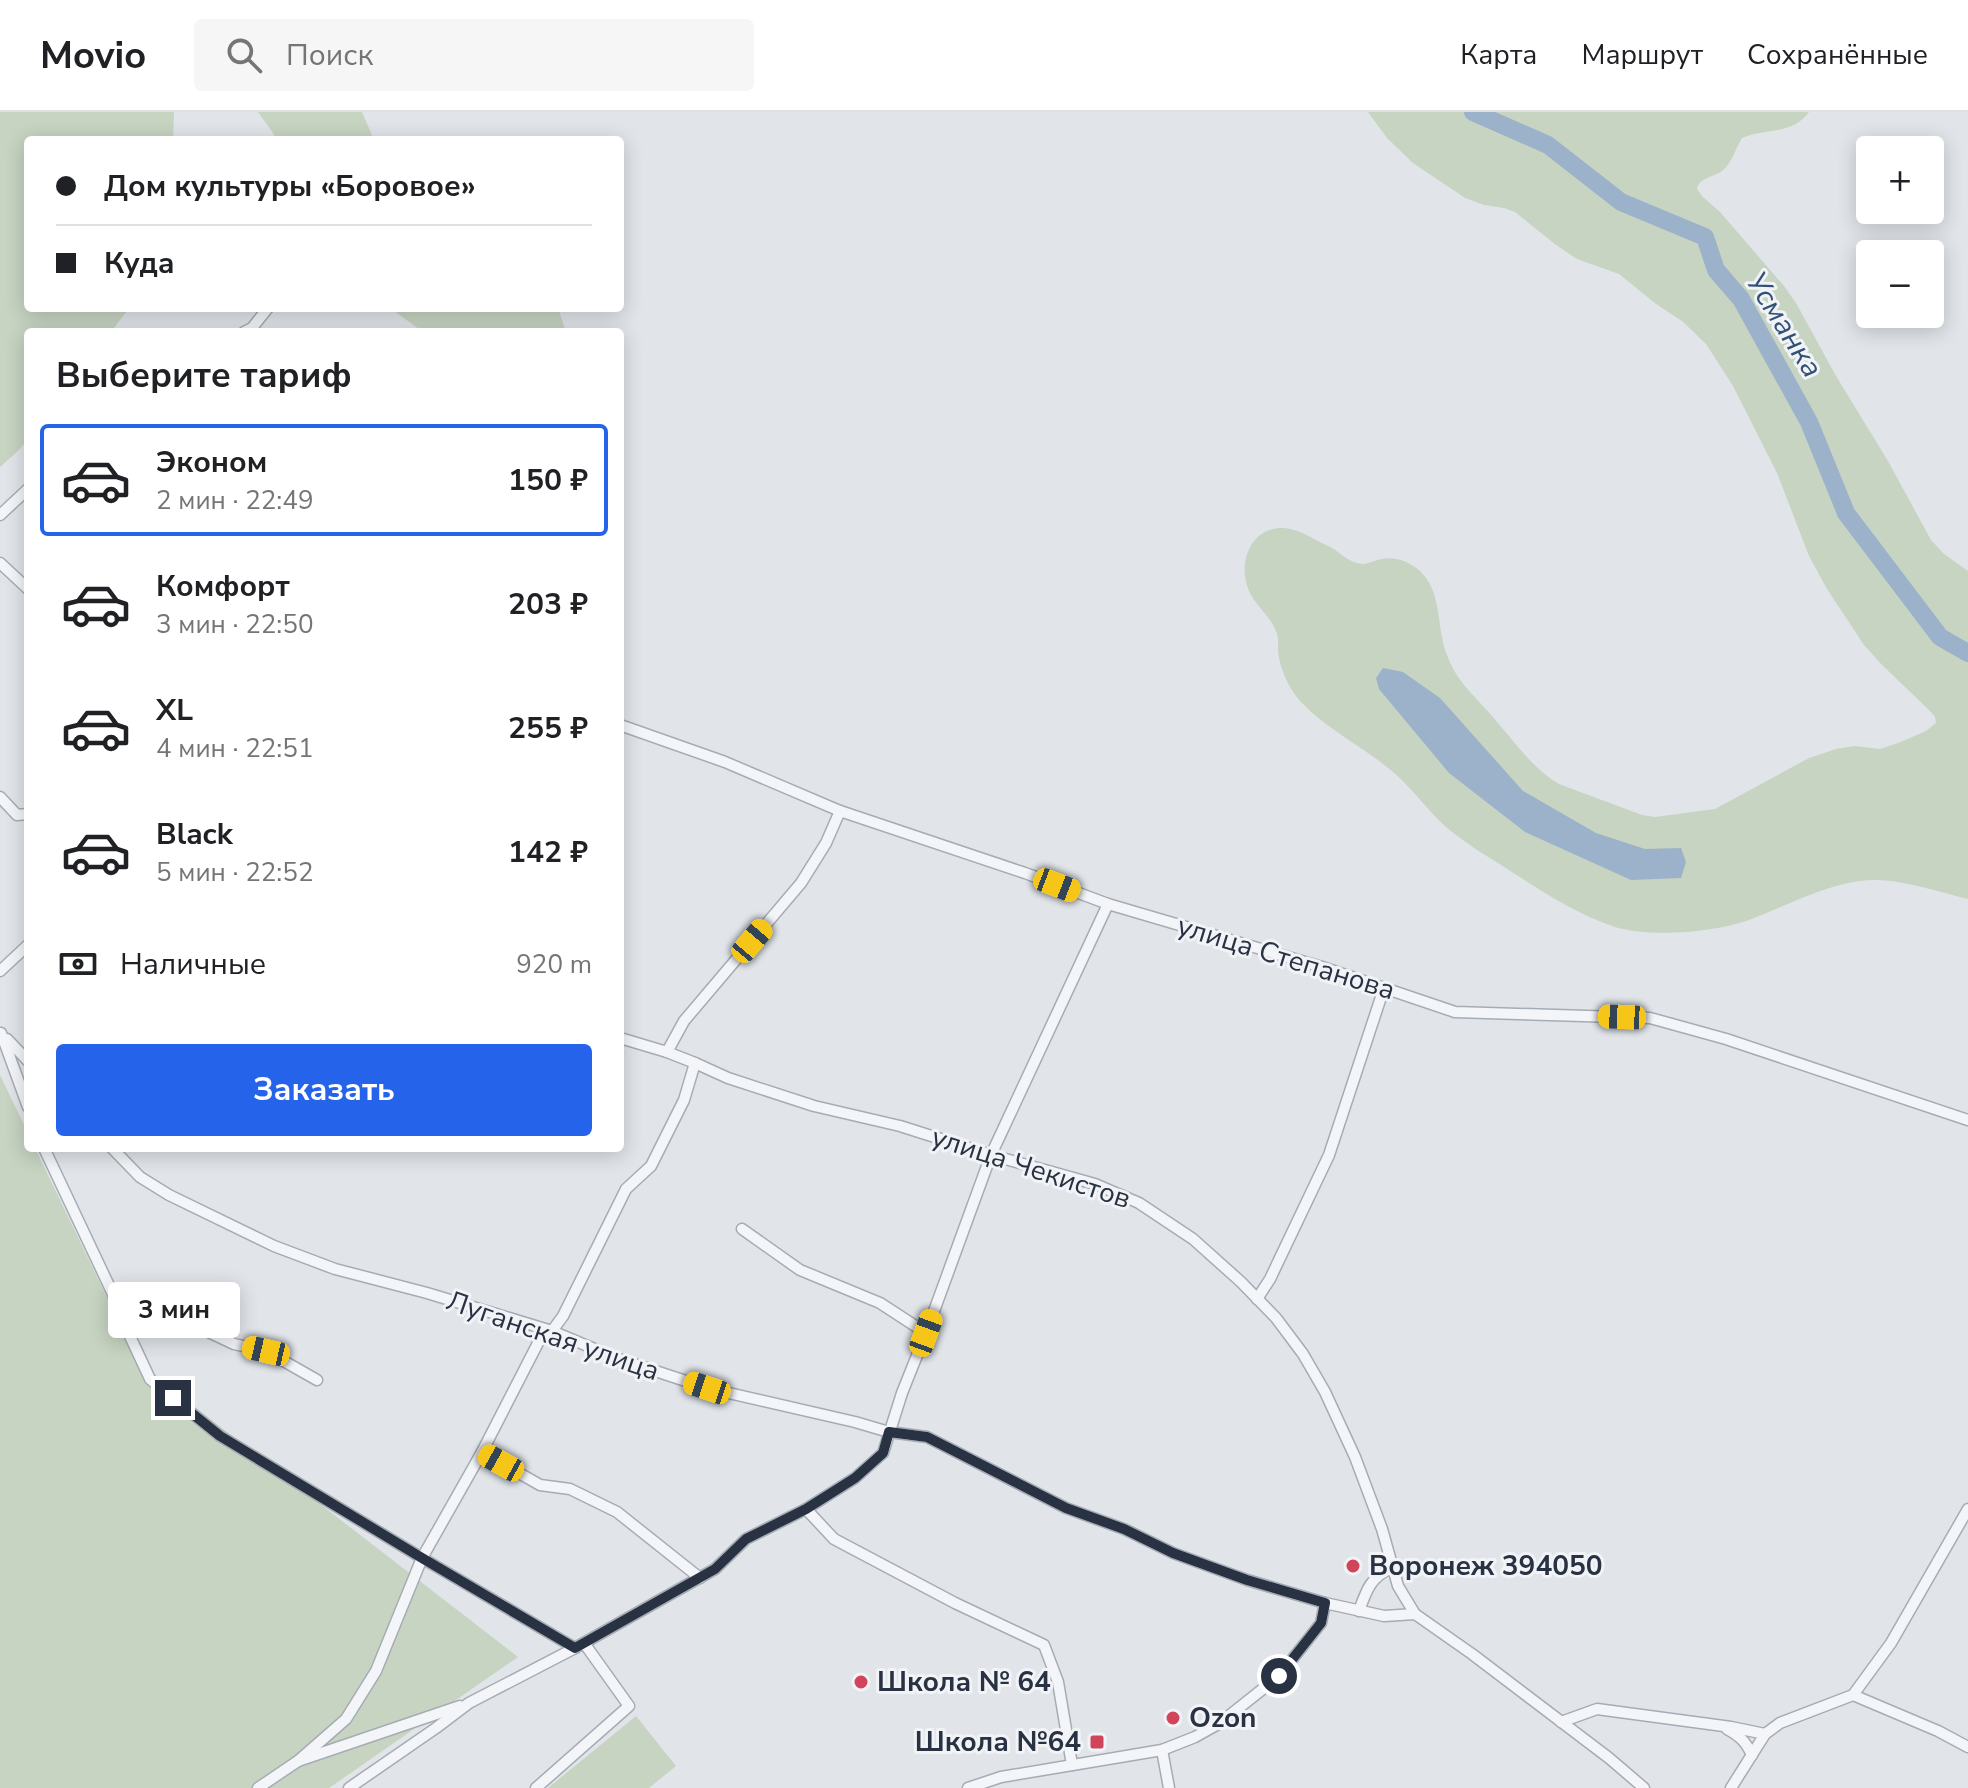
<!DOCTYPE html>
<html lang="ru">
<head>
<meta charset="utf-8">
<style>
	:root { --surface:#fff; --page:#f6f6f6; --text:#202124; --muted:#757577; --line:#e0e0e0; --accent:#2563eb }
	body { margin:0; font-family:"Nunito Sans",sans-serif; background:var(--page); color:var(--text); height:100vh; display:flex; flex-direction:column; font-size:30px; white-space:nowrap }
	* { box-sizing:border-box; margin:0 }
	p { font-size:26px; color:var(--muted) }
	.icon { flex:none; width:44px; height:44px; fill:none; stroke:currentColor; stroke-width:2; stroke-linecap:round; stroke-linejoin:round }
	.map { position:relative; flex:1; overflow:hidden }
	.sheet { position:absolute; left:24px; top:216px; width:600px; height:824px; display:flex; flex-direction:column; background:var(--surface); border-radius:8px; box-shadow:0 4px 20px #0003 }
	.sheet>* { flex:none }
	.top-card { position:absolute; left:24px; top:24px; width:600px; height:176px; border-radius:8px; box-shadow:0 4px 20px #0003; display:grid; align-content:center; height:176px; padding:0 32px; background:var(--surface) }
	.controls { position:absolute; left:1856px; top:24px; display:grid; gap:16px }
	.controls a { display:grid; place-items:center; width:88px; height:88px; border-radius:8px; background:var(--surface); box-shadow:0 4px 20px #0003; font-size:40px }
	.end { position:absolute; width:36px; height:36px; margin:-18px; border:10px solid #293242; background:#fff; box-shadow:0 0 0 4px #fff }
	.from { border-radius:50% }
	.bubble { position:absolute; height:56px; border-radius:8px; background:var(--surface); box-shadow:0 4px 20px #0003; font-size:26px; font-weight:700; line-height:56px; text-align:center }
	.car { position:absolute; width:24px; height:48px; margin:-24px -12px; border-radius:10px; box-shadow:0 0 6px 2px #0007; background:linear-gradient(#f5c518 24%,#345 0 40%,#f5c518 0 76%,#345 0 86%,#f5c518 0) }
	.top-card b { display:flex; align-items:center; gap:28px; height:76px; font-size:30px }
	.top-card b+b { border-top:2px solid var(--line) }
	.top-card i { width:20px; height:20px; background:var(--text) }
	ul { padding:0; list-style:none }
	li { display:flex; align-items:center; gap:24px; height:112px; margin:0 16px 12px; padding:0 16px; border:4px solid transparent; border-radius:8px }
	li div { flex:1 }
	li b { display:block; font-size:30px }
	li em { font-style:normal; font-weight:700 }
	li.current { border-color:var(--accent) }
	li>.icon { width:72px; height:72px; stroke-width:1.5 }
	h2 { padding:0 32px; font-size:36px; line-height:96px }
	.pay { display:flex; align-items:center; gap:20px; height:88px; padding:0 32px; font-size:30px }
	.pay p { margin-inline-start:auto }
	.button { display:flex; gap:16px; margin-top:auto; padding:16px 32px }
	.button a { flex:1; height:92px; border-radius:8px; background:var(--accent); color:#fff; font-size:32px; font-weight:700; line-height:92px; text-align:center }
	header { display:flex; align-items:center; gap:48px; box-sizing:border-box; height:112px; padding:0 40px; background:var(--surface); border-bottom:2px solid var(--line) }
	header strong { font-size:38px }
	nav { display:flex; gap:44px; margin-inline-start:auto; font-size:28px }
	.search { width:560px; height:72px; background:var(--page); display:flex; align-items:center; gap:20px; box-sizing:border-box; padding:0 28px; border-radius:8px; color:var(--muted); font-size:30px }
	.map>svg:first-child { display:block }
	.green { fill:#c7d4c2 }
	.water { fill:#9cb2ca }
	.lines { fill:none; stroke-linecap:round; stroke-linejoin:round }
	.river { stroke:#9cb2ca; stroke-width:18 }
	.street-casing { stroke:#a6acb4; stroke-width:13 }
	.street { stroke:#f4f5f8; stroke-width:10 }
	.route { stroke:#293242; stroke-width:10 }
	.poi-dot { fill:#d04559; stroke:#f1f3f7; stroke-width:3 }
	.labels { text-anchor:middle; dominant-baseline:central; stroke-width:6; stroke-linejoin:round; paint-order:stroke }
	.street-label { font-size:28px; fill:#293242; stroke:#f1f3f7 }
	.poi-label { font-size:28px; font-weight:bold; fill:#293242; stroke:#f1f3f7; text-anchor:start }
	.water-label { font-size:30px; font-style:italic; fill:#325177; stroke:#f1f3f7 }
</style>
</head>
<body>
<header>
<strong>Movio</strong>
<div class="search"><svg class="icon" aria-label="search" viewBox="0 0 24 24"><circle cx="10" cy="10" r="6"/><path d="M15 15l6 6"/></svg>Поиск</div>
<nav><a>Карта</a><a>Маршрут</a><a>Сохранённые</a></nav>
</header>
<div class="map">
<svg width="1968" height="1676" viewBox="0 0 1968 1676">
	<rect width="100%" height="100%" fill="#e1e5ea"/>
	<g class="green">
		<polygon points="0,0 174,0 173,28 28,28 28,196 129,196 111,220 28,220 28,327 20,337 0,355"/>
		<polygon points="258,0 362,0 374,28 276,28 273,21"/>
		<path d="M 1368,0 L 1809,0 C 1793,23 1765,16 1742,26 C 1735,37 1733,50 1722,59 C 1712,66 1700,65 1697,77 L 1703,85 L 1720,100 L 1784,174 L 1796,191 L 1836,264 L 1888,349 L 1931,428 L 1944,442 L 1968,459 L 1968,787 C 1934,779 1895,764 1859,769 C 1820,775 1786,794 1749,808 C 1713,821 1648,826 1612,814 C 1577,802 1546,782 1515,762 C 1492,747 1467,733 1446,715 C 1427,698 1413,677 1393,660 C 1364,635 1327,618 1300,589 C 1288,575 1280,557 1278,539 C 1278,531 1279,526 1276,519 C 1270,504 1256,494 1249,479 C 1235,446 1256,407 1294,418 C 1305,421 1315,428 1326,433 C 1339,438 1346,450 1362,452 C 1369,452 1375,448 1382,447 C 1395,444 1410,450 1420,459 C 1443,481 1436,516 1447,543 C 1456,569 1475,584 1492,604 C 1513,628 1532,656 1559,672 L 1642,703 L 1655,705 L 1715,697 L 1809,646 L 1836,637 L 1854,634 L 1880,637 L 1898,631 L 1926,619 L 1936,611 L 1935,605 L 1929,598 L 1881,552 L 1864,533 L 1827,477 L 1809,444 L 1777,361 L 1733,274 L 1706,232 L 1682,209 L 1656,192 L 1619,162 L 1577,147 L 1556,133 L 1515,100 L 1504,96 L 1484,93 L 1465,86 L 1413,51 L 1387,26 Z"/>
		<polygon points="390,196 558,196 566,220 423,220"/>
		<polygon points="0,963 28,1021 28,1036 35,1036 139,1252 518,1545 329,1676 0,1676"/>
		<polygon points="636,1604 676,1654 649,1676 548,1676"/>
	</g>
	<polygon class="water" points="1383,556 1403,560 1440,586 1523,679 1596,721 1645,737 1681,736 1686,750 1681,766 1631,768 1525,720 1449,661 1379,577 1376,566"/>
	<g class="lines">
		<polyline class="river" points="1473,0 1548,33 1621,90 1705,125 1716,158 1741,187 1809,310 1846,401 1940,525 1968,541"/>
		<defs>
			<g id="street">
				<polyline points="244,220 252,216 268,196"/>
				<polyline points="0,403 28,377"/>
				<polyline points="0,451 28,477"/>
				<polyline points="620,613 725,650 840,699 1025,761 1108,792 1322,855 1455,900 1650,906 1726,927 1968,1008"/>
				<polyline points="0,685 17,703 28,702"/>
				<polyline points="0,859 28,833"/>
				<polyline points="1,921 28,995"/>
				<polyline points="620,926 667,940 695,951 728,966 814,994 900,1014 991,1043 1095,1072 1139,1091 1193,1127 1241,1170 1276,1206 1303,1242 1325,1280 1355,1345 1382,1417 1398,1474 1415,1502"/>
				<polyline points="7,927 28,949"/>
				<polyline points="667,940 684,909 801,771 826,731 840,699"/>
				<polyline points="44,1036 112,1180 129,1222 150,1267 220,1324 422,1446 575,1536"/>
				<polyline points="112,1036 140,1065 169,1083 274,1134 335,1157 427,1181 552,1219 616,1246 707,1276 855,1310 889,1320 927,1325 1066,1396 1124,1417 1173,1441 1247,1468 1325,1491"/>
				<polyline points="742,1117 800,1158 880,1191 926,1221"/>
				<polyline points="1257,1187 1270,1167 1329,1043 1384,876"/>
				<polyline points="122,1206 166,1200 234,1232 266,1239 317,1268"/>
				<polyline points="482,1340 540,1373 570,1377 617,1400 700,1466"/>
				<polyline points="806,1397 834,1427 955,1491 1044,1533 1058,1570 1072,1653"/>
				<path d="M 1359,1499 C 1366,1479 1371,1464 1392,1456"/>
				<polyline points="1853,1583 1938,1619 1968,1635"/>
				<polyline points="1561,1610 1597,1597 1731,1615 1765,1622 1731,1676"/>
				<path d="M 1727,1617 C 1740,1624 1746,1630 1752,1643"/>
				<polyline points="1765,1622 1780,1611 1853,1583 1891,1531 1968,1397"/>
				<polyline points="1162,1638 1169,1676"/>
				<polyline points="298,1649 346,1607 376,1559 422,1446 482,1340 539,1229 552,1219 563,1204 626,1077 651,1054 684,988 695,951"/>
				<polyline points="258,1676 298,1649 460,1594"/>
				<polyline points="349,1676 436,1616 469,1591 575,1536 715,1457 746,1427 806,1397 855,1366 883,1341 902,1281 926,1221 991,1043 1108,792"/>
				<polyline points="536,1676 629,1594 584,1531"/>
				<polyline points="968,1676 1001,1665 1162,1638 1195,1625 1220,1611 1279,1564 1321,1511 1325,1491 1384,1504 1415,1502 1472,1542 1609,1646 1644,1676"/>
			</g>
		</defs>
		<use href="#street" class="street-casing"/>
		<use href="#street" class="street"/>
	</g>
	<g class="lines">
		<polyline class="route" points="173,1286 220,1324 422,1446 575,1536 715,1457 746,1427 806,1397 855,1366 883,1341 889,1320 927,1325 1066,1396 1124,1417 1173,1441 1247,1468 1325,1491 1321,1511 1279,1564"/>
	</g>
	<g class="poi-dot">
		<circle cx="1353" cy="1454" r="8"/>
		<circle cx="861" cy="1570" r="8"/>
		<circle cx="1173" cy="1606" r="8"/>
		<rect x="1089" y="1622" width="16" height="16" rx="4"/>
	</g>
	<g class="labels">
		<g class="street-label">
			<text transform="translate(1286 846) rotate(17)">улица Степанова</text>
			<text transform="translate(1031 1056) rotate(18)">улица Чекистов</text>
			<text transform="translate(553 1224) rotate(19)">Луганская улица</text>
		</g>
		<g class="poi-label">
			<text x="1369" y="1454">Воронеж 394050</text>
			<text x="877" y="1570">Школа № 64</text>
			<text x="1189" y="1606">Ozon</text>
			<text x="1081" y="1630" text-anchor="end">Школа №64</text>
		</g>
		<g class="water-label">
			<text transform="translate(1784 213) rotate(58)">Усманка</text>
		</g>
	</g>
</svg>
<div class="controls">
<a>+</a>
<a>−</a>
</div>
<i class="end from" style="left:1279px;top:1564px"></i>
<i class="end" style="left:173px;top:1286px"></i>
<div class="bubble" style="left:108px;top:1170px;width:132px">3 мин</div>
<i class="car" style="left:1057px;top:773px;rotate:111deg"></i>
<i class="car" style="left:752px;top:829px;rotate:40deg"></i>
<i class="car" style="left:1622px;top:905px;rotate:272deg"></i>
<i class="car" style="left:926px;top:1221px;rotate:20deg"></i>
<i class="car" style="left:266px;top:1239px;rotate:283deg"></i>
<i class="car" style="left:707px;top:1276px;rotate:288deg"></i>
<i class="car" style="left:501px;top:1351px;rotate:299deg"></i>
<div class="top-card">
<b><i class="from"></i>Дом культуры «Боровое»</b>
<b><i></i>Куда</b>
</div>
<section class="sheet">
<h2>Выберите тариф</h2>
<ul>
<li class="current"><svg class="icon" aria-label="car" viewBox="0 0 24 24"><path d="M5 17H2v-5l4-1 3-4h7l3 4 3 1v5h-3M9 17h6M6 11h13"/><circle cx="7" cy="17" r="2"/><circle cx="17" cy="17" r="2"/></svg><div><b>Эконом</b><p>2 мин · 22:49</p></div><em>150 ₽</em></li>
<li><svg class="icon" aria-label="car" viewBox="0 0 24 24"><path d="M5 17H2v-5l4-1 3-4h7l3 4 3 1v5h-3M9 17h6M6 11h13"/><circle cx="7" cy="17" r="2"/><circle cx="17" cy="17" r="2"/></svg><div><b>Комфорт</b><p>3 мин · 22:50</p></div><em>203 ₽</em></li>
<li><svg class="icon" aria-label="car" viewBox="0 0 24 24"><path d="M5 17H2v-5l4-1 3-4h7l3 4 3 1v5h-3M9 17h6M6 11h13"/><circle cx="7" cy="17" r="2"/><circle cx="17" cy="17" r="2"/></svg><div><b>XL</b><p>4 мин · 22:51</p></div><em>255 ₽</em></li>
<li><svg class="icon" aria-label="car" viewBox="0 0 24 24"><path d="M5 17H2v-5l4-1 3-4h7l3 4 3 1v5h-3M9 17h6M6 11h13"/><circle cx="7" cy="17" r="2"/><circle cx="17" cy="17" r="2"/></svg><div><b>Black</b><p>5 мин · 22:52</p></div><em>142 ₽</em></li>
</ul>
<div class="pay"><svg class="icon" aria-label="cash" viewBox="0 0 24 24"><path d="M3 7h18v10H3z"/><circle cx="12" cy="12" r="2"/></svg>Наличные<p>920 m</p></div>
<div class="button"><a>Заказать</a></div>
</section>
</div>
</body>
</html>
